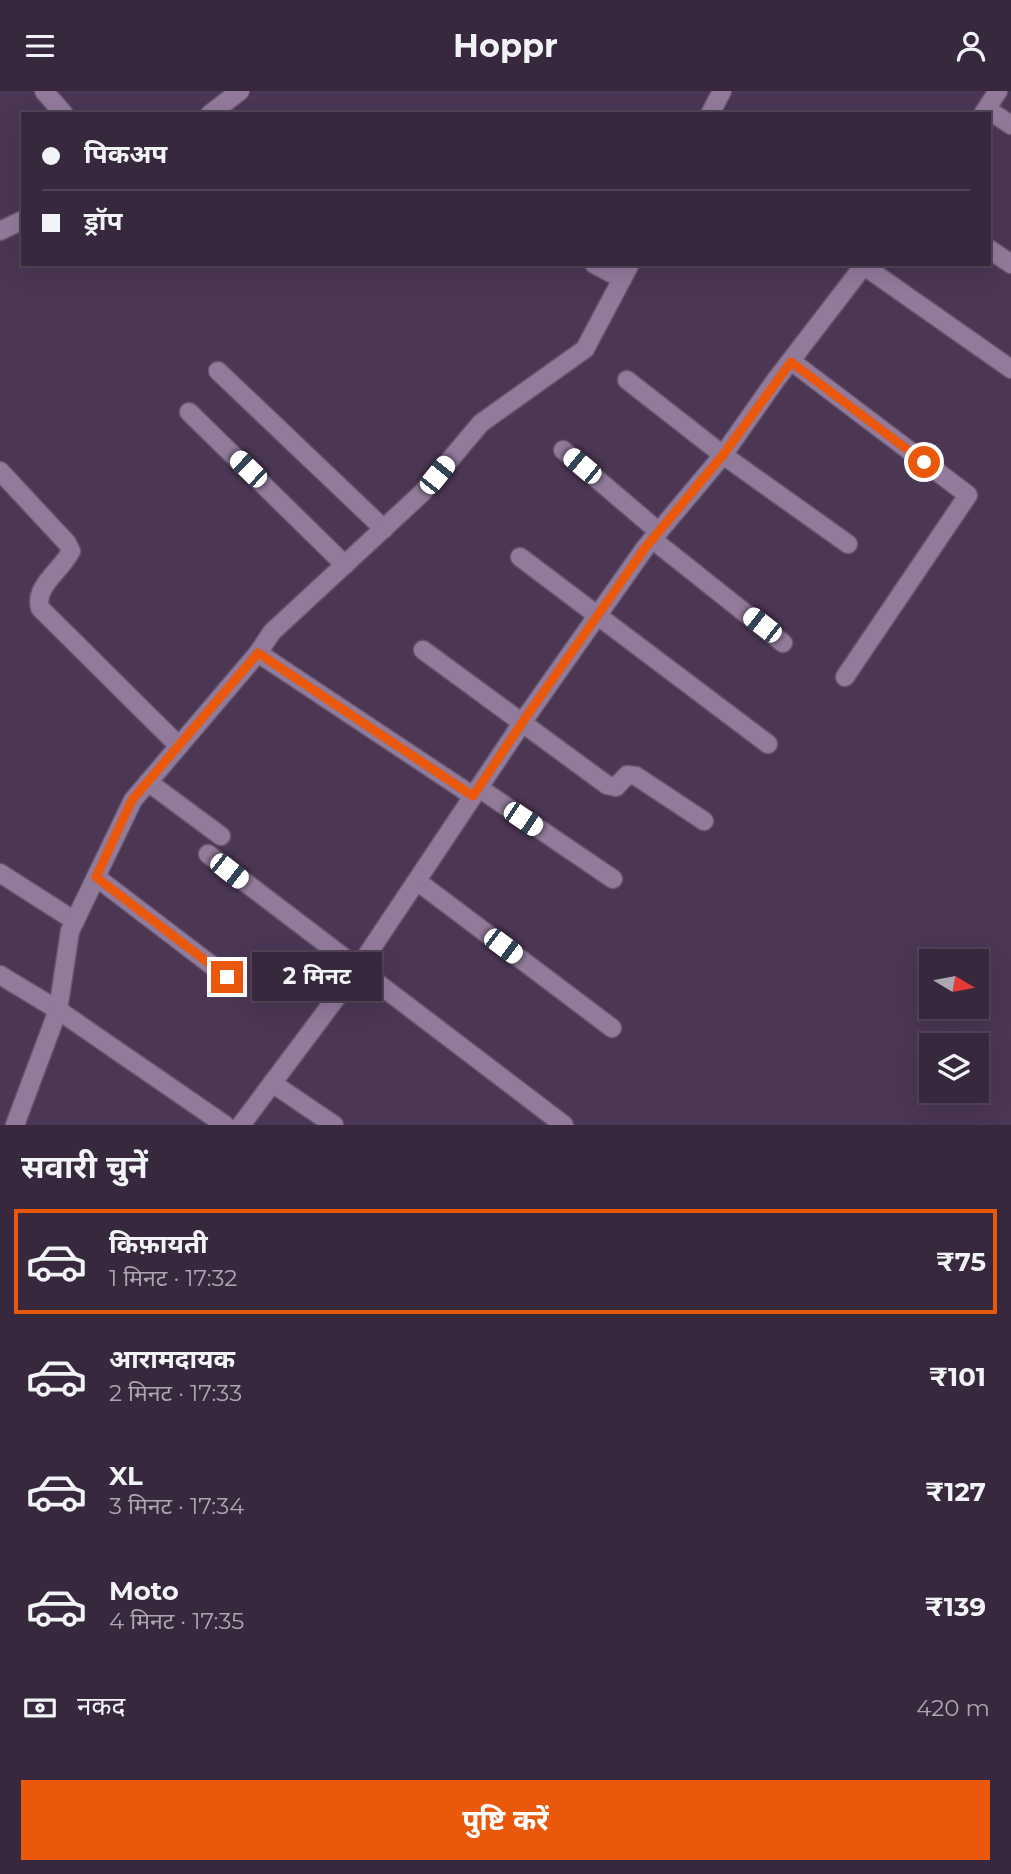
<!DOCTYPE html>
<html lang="hi">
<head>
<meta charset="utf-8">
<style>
	:root { --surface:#38283e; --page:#433449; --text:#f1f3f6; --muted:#aba6b0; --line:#524458; --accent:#ea580c }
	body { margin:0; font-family:Montserrat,"Noto Sans Devanagari",sans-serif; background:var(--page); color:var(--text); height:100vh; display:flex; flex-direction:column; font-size:26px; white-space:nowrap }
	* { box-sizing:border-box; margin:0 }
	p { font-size:23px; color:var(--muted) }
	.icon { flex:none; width:38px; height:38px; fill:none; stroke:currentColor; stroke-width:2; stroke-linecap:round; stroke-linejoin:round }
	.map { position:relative; height:1034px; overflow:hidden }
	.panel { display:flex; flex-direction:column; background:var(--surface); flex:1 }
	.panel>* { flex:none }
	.top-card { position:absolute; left:21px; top:21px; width:970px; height:154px; border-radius:0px; box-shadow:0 7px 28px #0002,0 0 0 2px var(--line); display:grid; align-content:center; height:154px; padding:0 21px; background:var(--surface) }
	.needle { width:46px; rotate:100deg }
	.fabs { position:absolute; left:919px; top:858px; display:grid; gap:14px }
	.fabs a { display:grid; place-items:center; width:70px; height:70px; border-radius:0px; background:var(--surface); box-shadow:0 7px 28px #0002,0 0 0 2px var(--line); font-size:35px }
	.end { position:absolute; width:32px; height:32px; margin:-16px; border:9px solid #ea580c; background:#fff; box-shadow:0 0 0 4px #fff }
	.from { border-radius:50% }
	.bubble { position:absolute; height:49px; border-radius:0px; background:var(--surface); box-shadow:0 7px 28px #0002,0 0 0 2px var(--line); font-size:23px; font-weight:700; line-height:49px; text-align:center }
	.car { position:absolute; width:21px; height:42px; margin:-21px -10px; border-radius:9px; box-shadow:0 0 5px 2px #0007; background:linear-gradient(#fff 24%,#345 0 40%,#fff 0 76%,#345 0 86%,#fff 0) }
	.top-card b { display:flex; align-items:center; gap:24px; height:66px; font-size:26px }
	.top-card b+b { border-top:2px solid var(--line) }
	.top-card i { width:18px; height:18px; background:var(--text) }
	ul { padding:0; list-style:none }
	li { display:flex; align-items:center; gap:21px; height:105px; margin:0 14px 10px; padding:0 7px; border:4px solid transparent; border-radius:0px }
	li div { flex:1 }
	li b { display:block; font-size:26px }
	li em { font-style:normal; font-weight:700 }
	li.selected { border-color:var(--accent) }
	li>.icon { width:63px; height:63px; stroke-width:1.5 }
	h2 { padding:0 21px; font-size:32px; line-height:84px }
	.pay { display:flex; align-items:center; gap:18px; height:77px; padding:0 21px; font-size:26px }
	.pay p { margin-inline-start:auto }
	.primary-button { display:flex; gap:14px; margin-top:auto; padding:14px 21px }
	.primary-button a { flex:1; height:80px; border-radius:0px; background:var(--accent); color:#fff; font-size:28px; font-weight:700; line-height:80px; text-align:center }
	header { display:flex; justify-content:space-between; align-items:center; height:91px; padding:0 21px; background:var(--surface); font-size:32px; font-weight:700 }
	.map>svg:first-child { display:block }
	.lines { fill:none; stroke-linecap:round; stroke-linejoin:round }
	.minor-casing { stroke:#66546d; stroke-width:21 }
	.minor { stroke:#927a9b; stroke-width:18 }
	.route { stroke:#ea580c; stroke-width:9 }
</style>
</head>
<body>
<header><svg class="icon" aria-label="menu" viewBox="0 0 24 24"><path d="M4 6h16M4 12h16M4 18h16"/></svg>Hoppr<svg class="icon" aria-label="person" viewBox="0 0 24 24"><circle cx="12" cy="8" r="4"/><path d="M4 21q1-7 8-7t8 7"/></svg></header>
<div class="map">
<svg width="1011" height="1034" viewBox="0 0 1011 1034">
	<rect width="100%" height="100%" fill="#4b3653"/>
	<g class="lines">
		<defs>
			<g id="minor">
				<polyline points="44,0 64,23"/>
				<polyline points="987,18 1011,34"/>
				<polyline points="210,23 240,0"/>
				<polyline points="710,23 722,0"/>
				<polyline points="983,23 998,0"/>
				<polyline points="0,140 23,129"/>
				<polyline points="989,158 1011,173"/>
				<polyline points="594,173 622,188"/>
				<polyline points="864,175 1011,278"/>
				<polyline points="791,270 968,404 845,586"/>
				<polyline points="218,280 384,438"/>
				<polyline points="627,289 723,364 848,453"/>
				<polyline points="189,321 345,474"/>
				<polyline points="563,359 658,440"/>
				<path d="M 0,380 L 67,452 L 71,460 C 62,479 34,495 40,517 L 179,655"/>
				<polyline points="652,448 783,552"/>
				<polyline points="520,466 768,653"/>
				<polyline points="423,559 607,694 616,696 627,684 636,685 704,730"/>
				<polyline points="258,562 473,705"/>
				<polyline points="148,691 221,745"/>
				<polyline points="479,697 613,788"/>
				<polyline points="208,763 564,1034"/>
				<polyline points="0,782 75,830"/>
				<polyline points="96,786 227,886"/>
				<polyline points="417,790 612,937"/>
				<polyline points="0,884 58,919 225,1034"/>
				<polyline points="272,992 334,1034"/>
				<polyline points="15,1034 58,919 70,840 133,709 258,562 272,541 422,402 481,332 585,258 630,173"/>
				<polyline points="241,1034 357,879 526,626 645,457 723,364 775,290 865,173"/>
			</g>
		</defs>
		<use href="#minor" class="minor-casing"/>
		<use href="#minor" class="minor"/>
	</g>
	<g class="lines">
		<polyline class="route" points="227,886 96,786 132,709 258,562 473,705 526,626 645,457 723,364 791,271 924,371"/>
	</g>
</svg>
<div class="fabs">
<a><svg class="needle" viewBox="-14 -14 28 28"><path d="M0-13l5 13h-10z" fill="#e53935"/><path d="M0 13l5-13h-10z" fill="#aba6b0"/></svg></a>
<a><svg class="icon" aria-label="layers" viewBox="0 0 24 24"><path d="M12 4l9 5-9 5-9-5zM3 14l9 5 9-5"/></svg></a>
</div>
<i class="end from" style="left:924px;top:371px"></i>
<i class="end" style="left:227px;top:886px"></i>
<div class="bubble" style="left:252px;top:861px;width:130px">2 मिनट</div>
<i class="car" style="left:582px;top:375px;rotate:310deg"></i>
<i class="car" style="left:248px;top:378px;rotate:314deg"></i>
<i class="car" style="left:437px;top:384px;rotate:39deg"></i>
<i class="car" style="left:762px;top:534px;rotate:308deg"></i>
<i class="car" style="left:523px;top:728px;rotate:124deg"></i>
<i class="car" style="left:229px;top:780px;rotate:128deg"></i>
<i class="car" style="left:503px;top:855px;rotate:127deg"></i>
<div class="top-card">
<b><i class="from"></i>पिकअप</b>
<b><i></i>ड्रॉप</b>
</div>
</div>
<section class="panel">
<h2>सवारी चुनें</h2>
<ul>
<li class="selected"><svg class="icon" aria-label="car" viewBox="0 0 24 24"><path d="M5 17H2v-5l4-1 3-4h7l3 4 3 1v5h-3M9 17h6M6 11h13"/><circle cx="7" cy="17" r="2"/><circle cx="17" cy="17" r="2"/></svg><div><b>किफ़ायती</b><p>1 मिनट · 17:32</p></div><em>₹75</em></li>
<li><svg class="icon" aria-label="car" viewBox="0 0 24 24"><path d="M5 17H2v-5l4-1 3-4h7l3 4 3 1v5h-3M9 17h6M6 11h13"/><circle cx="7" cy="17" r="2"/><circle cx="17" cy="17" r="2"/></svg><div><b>आरामदायक</b><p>2 मिनट · 17:33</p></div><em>₹101</em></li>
<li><svg class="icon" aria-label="car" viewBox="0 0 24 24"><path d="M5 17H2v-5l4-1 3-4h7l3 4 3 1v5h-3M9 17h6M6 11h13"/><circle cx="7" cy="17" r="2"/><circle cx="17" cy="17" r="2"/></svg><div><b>XL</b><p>3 मिनट · 17:34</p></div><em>₹127</em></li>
<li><svg class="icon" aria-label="car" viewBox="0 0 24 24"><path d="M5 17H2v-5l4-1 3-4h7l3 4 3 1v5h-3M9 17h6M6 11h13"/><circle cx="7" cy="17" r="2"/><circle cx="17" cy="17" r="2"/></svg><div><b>Moto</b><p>4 मिनट · 17:35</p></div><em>₹139</em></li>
</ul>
<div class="pay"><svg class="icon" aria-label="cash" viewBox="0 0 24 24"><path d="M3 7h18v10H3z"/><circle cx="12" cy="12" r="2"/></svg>नकद<p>420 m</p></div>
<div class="primary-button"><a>पुष्टि करें</a></div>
</section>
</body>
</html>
